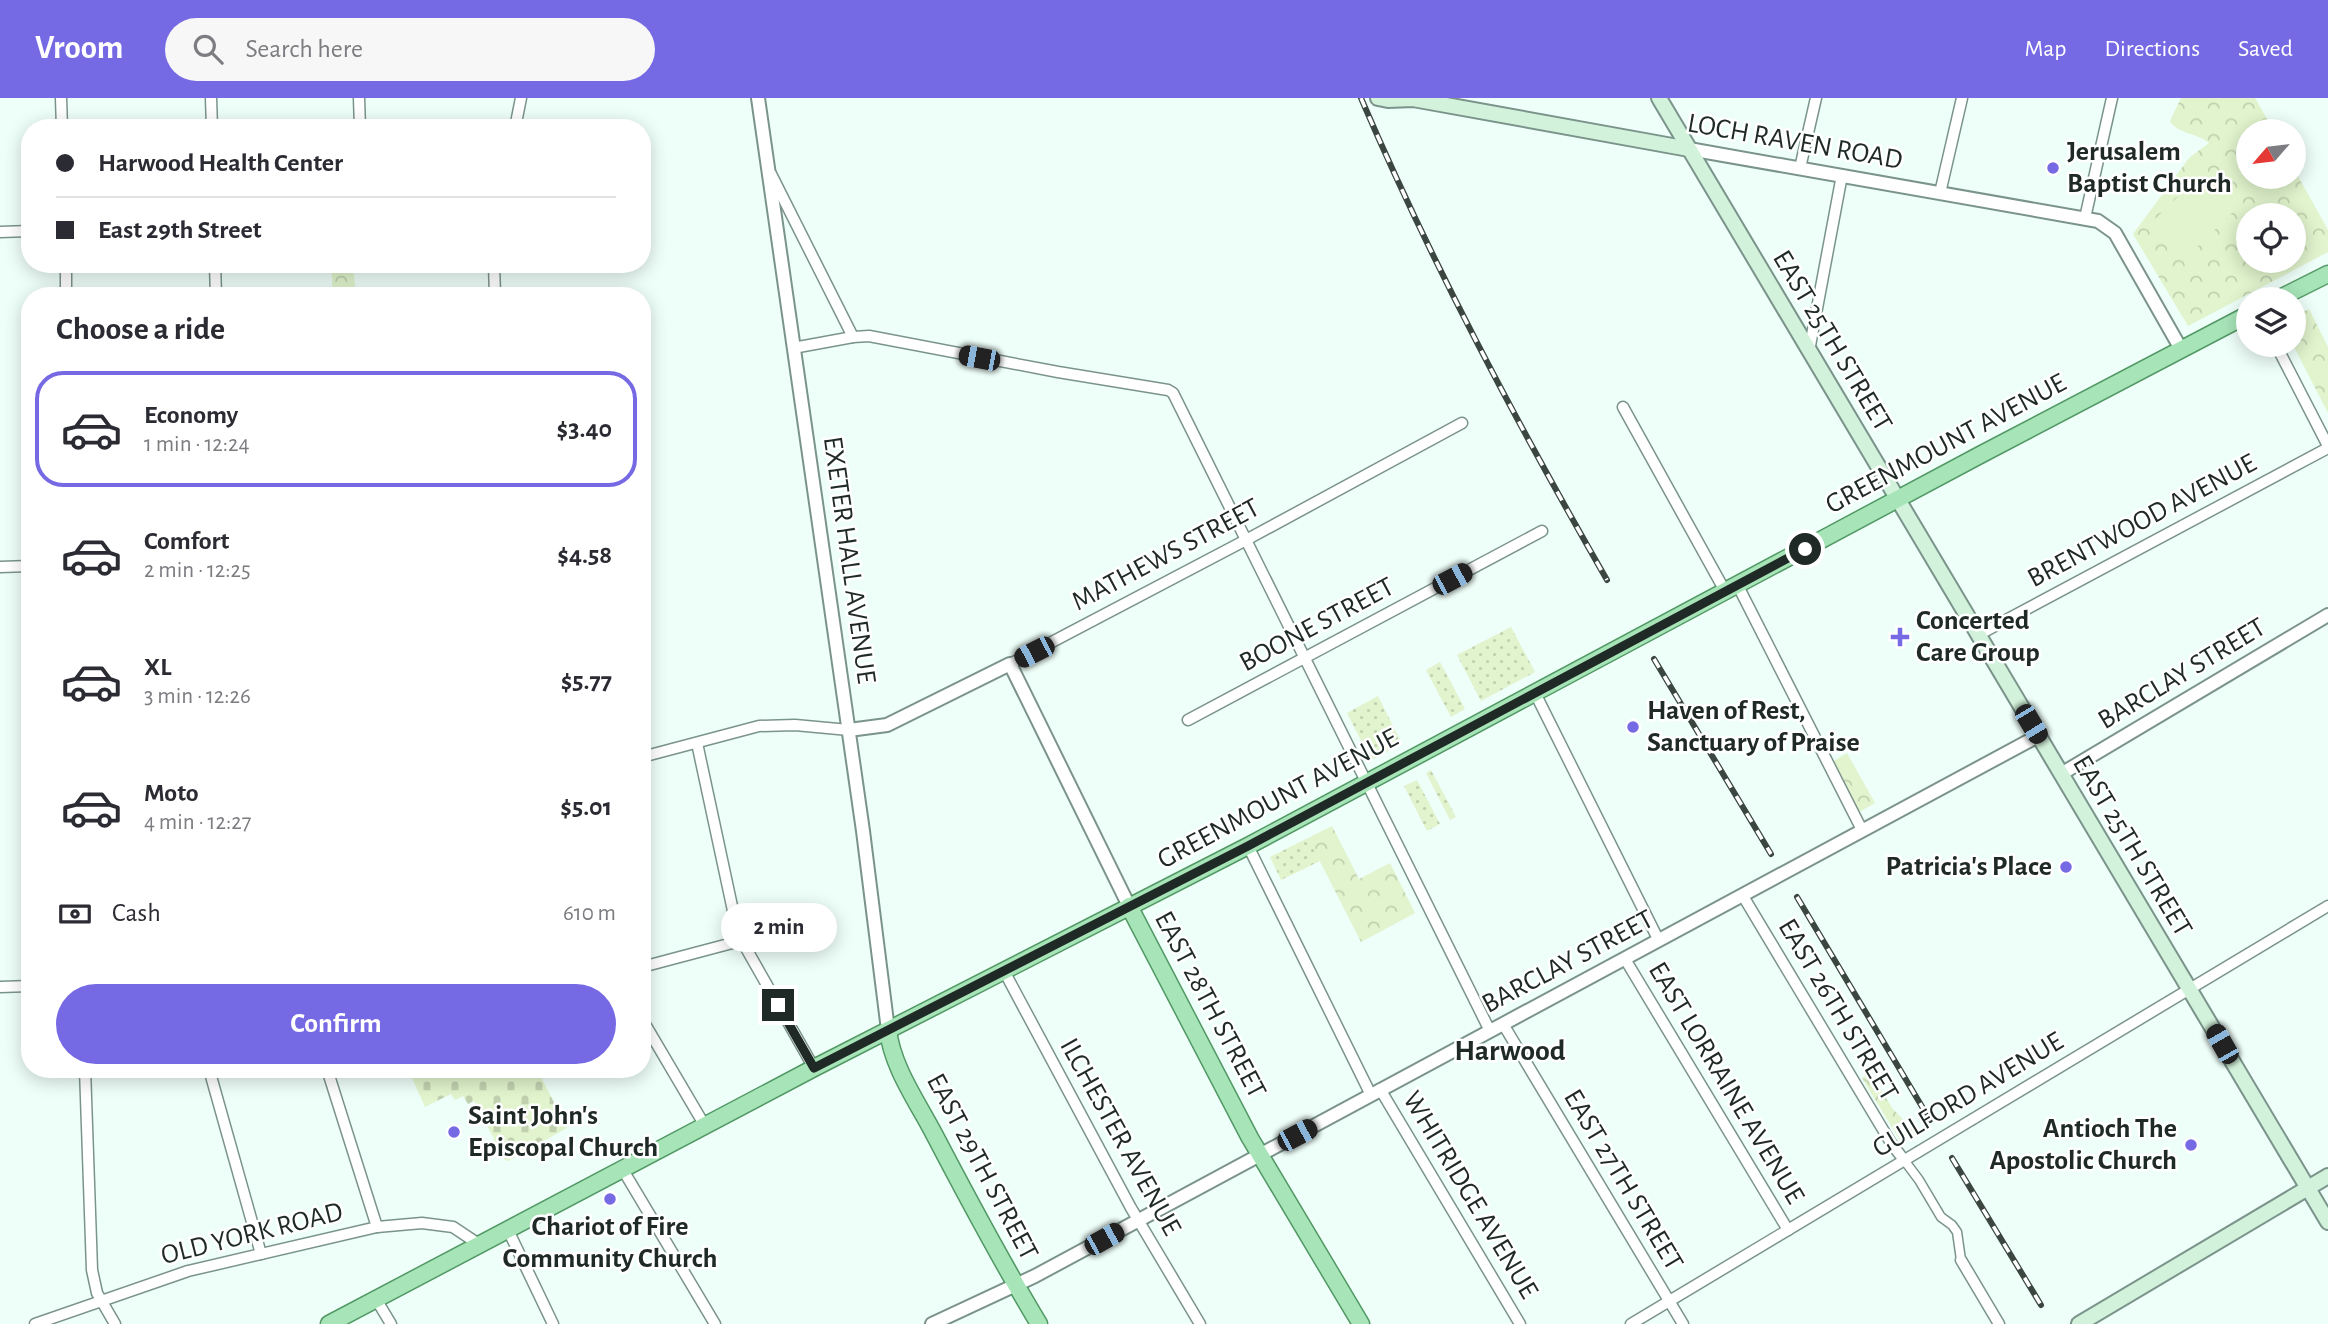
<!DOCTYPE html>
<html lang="en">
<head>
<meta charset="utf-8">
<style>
	:root { --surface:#fff; --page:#f7f7f7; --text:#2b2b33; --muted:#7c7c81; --line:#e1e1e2; --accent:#7569e4 }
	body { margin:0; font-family:"Alegreya Sans",sans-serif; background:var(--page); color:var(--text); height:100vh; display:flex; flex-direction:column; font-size:26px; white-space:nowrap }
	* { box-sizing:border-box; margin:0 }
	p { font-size:23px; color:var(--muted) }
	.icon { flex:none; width:38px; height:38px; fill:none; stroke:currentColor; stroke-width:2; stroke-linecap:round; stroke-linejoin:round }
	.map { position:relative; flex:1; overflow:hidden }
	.side { position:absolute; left:21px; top:189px; width:630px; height:791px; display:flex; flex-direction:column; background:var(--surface); border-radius:28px; box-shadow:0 4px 18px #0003 }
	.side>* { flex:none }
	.hud { position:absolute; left:21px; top:21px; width:630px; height:154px; border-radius:28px; box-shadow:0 4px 18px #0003; display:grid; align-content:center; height:154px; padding:0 35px; background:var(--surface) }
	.needle { width:46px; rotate:242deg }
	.fabs { position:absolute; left:2236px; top:21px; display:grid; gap:14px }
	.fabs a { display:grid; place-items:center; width:70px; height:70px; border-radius:50%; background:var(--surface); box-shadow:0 4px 18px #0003; font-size:35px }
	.end { position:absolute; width:32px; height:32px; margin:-16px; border:9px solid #1f2925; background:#fff; box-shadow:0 0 0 4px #fff }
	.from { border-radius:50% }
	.bubble { position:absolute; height:49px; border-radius:24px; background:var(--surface); box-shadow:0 4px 18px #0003; font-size:23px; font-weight:700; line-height:49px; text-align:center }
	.car { position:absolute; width:21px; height:42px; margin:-21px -10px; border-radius:9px; box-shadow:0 0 5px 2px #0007; background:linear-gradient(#222 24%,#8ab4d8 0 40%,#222 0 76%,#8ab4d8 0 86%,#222 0) }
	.hud b { display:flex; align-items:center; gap:24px; height:66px; font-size:26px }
	.hud b+b { border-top:2px solid var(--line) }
	.hud i { width:18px; height:18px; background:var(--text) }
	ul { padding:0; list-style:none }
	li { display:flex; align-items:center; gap:21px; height:116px; margin:0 14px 10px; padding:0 21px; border:4px solid transparent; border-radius:28px }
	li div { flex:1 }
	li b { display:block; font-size:26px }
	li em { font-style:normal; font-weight:700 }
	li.selected { border-color:var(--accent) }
	li>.icon { width:63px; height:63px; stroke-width:1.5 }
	h2 { padding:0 35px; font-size:32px; line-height:84px }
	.pay { display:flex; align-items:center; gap:18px; height:77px; padding:0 35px; font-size:26px }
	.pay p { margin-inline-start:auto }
	.primary-button { display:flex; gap:14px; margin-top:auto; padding:14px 35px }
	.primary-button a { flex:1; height:80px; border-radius:42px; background:var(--accent); color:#fff; font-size:28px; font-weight:700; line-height:80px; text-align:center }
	header { display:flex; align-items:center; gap:42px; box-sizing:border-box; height:98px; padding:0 35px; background:var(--accent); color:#fff }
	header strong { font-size:33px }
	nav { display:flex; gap:38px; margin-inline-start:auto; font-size:24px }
	.search { width:490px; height:63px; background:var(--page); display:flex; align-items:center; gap:18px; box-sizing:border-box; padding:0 24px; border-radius:38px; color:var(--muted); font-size:26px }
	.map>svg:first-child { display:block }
	.grass { fill:url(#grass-dots) }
	.cemetery { fill:url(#cemetery-stones) }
	.park { fill:url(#park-crowns); fill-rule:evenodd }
	.pitch { fill:#e1f4cd }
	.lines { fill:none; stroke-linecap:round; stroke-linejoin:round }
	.pedestrian-casing { stroke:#7b948b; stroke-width:11 }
	.minor-casing { stroke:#7b948b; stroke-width:13 }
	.tertiary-casing { stroke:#7b948b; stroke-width:16 }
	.secondary-casing { stroke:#7b948b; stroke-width:18 }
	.primary-casing { stroke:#529865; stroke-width:19 }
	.pedestrian { stroke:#fff; stroke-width:8 }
	.minor { stroke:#fff; stroke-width:10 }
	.tertiary { stroke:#fff; stroke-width:12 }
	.secondary { stroke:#d3f2db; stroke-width:14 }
	.primary { stroke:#a7e5b8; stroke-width:16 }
	.rail-casing { stroke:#3b4641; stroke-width:6 }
	.rail { stroke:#fff; stroke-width:3.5; stroke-dasharray:10; stroke-linecap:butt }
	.minor-bridge-casing { stroke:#7b948b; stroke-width:13; stroke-linecap:butt }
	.minor-bridge { stroke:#fff; stroke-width:10 }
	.route { stroke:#1f2925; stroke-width:9 }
	.poi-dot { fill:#7569e4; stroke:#fff; stroke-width:2.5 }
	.labels { text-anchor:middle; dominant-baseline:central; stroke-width:5; stroke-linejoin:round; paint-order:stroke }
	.street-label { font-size:28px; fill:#1f2925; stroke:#fff }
	.poi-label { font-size:28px; font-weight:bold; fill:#1f2925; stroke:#fff; text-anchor:start }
	.neighbourhood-label { font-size:30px; font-weight:bold; fill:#1f2925; stroke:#fff }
</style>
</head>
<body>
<header>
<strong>Vroom</strong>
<div class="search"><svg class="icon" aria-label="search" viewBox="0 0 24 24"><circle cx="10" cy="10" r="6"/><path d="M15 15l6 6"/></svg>Search here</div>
<nav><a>Map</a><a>Directions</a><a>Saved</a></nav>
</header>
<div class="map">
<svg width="2328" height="1226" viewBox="0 0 2328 1226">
	<defs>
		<pattern id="grass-dots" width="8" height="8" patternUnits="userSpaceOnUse" patternTransform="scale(1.75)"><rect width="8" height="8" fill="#e1f4cd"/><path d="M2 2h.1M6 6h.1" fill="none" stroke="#c1d1b0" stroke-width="1.8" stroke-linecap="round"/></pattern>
		<pattern id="cemetery-stones" width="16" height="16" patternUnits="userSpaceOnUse" patternTransform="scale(1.75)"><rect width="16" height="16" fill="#e1f4cd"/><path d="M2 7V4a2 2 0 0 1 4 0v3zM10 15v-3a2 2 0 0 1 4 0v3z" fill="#c1d1b0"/></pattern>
		<pattern id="park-crowns" width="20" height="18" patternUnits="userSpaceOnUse" patternTransform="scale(1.75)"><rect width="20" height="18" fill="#e1f4cd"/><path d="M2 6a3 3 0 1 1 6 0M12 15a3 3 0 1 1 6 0" fill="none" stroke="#c1d1b0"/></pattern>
	</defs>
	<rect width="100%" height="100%" fill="#eefef8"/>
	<g class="grass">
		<polygon points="1511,529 1535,574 1481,603 1457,557"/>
		<polygon points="1440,564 1465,611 1451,619 1426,572"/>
		<polygon points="1378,598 1402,646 1371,662 1347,615"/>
		<polygon points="1431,672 1456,719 1450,722 1426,675"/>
		<polygon points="1417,682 1440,726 1427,733 1404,688"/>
		<polygon points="1308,740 1320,763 1281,782 1270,759"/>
	</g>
	<polygon class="cemetery" points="408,971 537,971 567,1030 508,1063 505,1062 474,1003 468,1006 463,998 455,1002 451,996 425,1009"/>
	<g class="park">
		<path d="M 2181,0 L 2255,0 L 2274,33 L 2249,33 L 2249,79 L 2294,79 L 2294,71 L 2328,132 L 2328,154 L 2188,228 L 2133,136 L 2189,60 L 2209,45 C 2198,35 2177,36 2170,23 ZM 2249,117 L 2294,117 L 2294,163 L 2249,163 Z"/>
		<polygon points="331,166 353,166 356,198 333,198"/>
		<polygon points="2309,211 2328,249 2328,315 2293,247 2294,218"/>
		<polygon points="1847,655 1875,705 1859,714 1832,664"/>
		<polygon points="1332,728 1359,781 1390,765 1415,815 1361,844 1308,740"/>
		<polygon points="1870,975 1893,1011 1916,1035 1901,1044 1862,980"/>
	</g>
	<polygon class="pitch" points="2199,78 2234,113 2187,159 2152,124"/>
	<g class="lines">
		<defs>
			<polyline id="pedestrian" points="1904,1062 1919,1082 1941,1119 1952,1127 1957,1134 1961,1162"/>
			<g id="minor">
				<polyline points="61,0 62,30"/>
				<polyline points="211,0 212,30"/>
				<polyline points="359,0 360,30"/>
				<polyline points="515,30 521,0"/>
				<polyline points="1800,70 1816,0"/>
				<polyline points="771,76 853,239"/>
				<polyline points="1940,95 1962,0"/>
				<polyline points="2085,120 2112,0"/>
				<polyline points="0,134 30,133"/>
				<polyline points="66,166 66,198"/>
				<polyline points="215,166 216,198"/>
				<polyline points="494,166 495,198"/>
				<polyline points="2276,247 2328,348"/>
				<polyline points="793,250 853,239 869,238 1058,274 1168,292 1173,295 1490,933"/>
				<polyline points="1809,253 1842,77"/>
				<polyline points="1623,309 1725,493"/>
				<polyline points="0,469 30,468"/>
				<polyline points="1737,486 1862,732"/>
				<polyline points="1978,537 2328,350"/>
				<polyline points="1010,566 1246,442 1462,325"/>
				<polyline points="1535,595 1659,843"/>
				<polyline points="1188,622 1542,433"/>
				<polyline points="697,645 738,836 814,970"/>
				<polyline points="642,659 759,628 795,627 849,632"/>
				<polyline points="1248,748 1371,997"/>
				<polyline points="1743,798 1891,1045 1904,1062"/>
				<polyline points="1625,861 1788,1132"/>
				<polyline points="642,869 740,843"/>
				<polyline points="1004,873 1131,1110 1200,1226"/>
				<polyline points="0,889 30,888"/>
				<polyline points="642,921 705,1028"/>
				<polyline points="1503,926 1683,1226"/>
				<polyline points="85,971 92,1172 97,1195 115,1226"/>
				<polyline points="209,971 261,1156"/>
				<polyline points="327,971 377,1129"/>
				<polyline points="1380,991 1520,1226"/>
				<polyline points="1973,1021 2328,808"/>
				<polyline points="623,1072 715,1226"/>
				<polyline points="508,1132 553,1226"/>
				<polyline points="1961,1162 1999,1226"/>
				<polyline points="376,1201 391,1226"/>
				<polyline points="35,1226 188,1173 377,1129 422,1125 453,1129 480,1147"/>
				<polyline points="1631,1226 1918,1054"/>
			</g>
			<g id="tertiary">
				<polyline points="758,0 863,733 888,932"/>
				<polyline points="1689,51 2098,123 2115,135 2181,251"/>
				<polyline points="849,632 887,627 1010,566 1129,808"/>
				<polyline points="2061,676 2328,517"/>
				<polyline points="932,1226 1035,1178 2038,638"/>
			</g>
			<g id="secondary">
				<polyline points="1378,0 1388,2 1413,1 1689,51"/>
				<polyline points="1659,0 2328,1124"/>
				<polyline points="2079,1226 2328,1078"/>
			</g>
			<g id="primary">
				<polyline points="2278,201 2328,176"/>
				<polyline points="1129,808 1250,1040 1361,1226"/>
				<path d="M 888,932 C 892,968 916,1002 933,1034 C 967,1099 1001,1163 1039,1226"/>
				<polyline points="329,1226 814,970 1248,748 1980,357 2249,216"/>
			</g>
		</defs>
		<use href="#pedestrian" class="pedestrian-casing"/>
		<use href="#minor" class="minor-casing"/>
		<use href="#tertiary" class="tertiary-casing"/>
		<use href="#secondary" class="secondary-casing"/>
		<use href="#primary" class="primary-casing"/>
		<use href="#pedestrian" class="pedestrian"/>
		<use href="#minor" class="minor"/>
		<use href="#tertiary" class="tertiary"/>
		<use href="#secondary" class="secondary"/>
		<use href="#primary" class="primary"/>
		<defs>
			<g id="rail">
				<path d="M 1361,0 C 1432,166 1517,325 1607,482"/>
				<polyline points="1654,561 1771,756"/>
				<polyline points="1797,799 1930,1022"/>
				<polyline points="1952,1060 2041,1207"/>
			</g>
		</defs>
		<use href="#rail" class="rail-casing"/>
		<use href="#rail" class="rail"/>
		<defs>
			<polyline id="minor-bridge" points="1918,1054 1973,1021"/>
		</defs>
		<use href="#minor-bridge" class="minor-bridge-casing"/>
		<use href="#minor-bridge" class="minor-bridge"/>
	</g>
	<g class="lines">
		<polyline class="route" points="778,907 814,970 1248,748 1805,451"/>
	</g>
	<g class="poi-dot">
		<circle cx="2053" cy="70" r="7"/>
		<path d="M1896.5 528.5h7v7h7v7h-7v7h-7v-7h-7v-7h7z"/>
		<circle cx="1633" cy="629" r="7"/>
		<circle cx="2066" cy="769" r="7"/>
		<circle cx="454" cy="1034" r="7"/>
		<circle cx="2191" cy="1047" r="7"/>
		<circle cx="610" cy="1101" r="7"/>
	</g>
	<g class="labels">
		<g class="street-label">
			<text transform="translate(1795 44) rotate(10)">LOCH RAVEN ROAD</text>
			<text transform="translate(1832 243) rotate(59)">EAST 25TH STREET</text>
			<text transform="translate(1946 346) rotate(-28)">GREENMOUNT AVENUE</text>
			<text transform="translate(2142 423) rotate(-28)">BRENTWOOD AVENUE</text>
			<text transform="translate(1166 457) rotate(-28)">MATHEWS STREET</text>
			<text transform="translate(849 462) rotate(82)">EXETER HALL AVENUE</text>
			<text transform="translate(1317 527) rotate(-28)">BOONE STREET</text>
			<text transform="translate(2182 576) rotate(-31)">BARCLAY STREET</text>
			<text transform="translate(1278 701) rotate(-28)">GREENMOUNT AVENUE</text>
			<text transform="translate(2132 748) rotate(59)">EAST 25TH STREET</text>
			<text transform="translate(1568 864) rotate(-28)">BARCLAY STREET</text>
			<text transform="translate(1210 907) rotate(62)">EAST 28TH STREET</text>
			<text transform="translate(1838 912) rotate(59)">EAST 26TH STREET</text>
			<text transform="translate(1726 985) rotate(59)">EAST LORRAINE AVENUE</text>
			<text transform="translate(1968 997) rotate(-31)">GUILFORD AVENUE</text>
			<text transform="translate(1120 1039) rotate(61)">ILCHESTER AVENUE</text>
			<text transform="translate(982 1069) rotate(62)">EAST 29TH STREET</text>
			<text transform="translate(1623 1082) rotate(59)">EAST 27TH STREET</text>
			<text transform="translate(1470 1097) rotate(59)">WHITRIDGE AVENUE</text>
			<text transform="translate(252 1136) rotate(-14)">OLD YORK ROAD</text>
		</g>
		<g class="poi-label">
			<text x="2067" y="54">Jerusalem<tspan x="2067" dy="32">Baptist Church</tspan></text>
			<text x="1916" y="523">Concerted<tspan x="1916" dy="32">Care Group</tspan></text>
			<text x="1647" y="613">Haven of Rest,<tspan x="1647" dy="32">Sanctuary of Praise</tspan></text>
			<text x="2052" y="769" text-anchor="end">Patricia's Place</text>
			<text x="468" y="1018">Saint John's<tspan x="468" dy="32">Episcopal Church</tspan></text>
			<text x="2177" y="1031" text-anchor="end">Antioch The<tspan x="2177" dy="32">Apostolic Church</tspan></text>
			<text x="610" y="1129" text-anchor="middle">Chariot of Fire<tspan x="610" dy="32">Community Church</tspan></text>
		</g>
		<g class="neighbourhood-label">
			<text x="1510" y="953">Harwood</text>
		</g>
	</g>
</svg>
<div class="fabs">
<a><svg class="needle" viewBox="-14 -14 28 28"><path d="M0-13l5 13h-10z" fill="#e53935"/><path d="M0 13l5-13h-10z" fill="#7c7c81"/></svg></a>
<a><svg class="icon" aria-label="locate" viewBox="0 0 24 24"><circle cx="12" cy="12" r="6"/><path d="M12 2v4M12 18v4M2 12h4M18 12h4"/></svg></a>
<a><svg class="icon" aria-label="layers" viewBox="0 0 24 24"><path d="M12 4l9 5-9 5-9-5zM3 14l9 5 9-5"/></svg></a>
</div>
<i class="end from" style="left:1805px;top:451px"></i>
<i class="end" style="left:778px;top:907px"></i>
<div class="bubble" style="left:721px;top:805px;width:116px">2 min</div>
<i class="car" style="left:979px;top:260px;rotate:281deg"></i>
<i class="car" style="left:1452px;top:481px;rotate:62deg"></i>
<i class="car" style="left:1034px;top:554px;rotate:243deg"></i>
<i class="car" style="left:2031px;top:626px;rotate:149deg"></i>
<i class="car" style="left:2222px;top:946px;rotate:330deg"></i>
<i class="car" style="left:1297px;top:1037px;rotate:62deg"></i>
<i class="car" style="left:1104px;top:1141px;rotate:61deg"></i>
<div class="hud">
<b><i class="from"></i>Harwood Health Center</b>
<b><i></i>East 29th Street</b>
</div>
<section class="side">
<h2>Choose a ride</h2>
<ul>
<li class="selected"><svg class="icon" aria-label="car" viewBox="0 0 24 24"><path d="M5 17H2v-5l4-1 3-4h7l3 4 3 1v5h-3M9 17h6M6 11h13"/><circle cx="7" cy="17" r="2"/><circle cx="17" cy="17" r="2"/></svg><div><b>Economy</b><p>1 min · 12:24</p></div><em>$3.40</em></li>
<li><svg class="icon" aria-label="car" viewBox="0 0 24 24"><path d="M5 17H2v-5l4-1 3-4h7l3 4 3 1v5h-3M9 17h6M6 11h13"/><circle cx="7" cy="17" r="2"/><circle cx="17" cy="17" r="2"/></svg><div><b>Comfort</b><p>2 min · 12:25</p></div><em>$4.58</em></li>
<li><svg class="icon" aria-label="car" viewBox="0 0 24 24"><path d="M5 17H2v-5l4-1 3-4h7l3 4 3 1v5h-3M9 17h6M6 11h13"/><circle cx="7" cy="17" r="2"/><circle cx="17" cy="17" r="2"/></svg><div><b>XL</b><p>3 min · 12:26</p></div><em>$5.77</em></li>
<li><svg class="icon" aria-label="car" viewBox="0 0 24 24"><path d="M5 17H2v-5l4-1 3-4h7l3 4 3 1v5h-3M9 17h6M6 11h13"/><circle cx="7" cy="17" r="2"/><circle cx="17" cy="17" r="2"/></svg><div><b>Moto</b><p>4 min · 12:27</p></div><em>$5.01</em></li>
</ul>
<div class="pay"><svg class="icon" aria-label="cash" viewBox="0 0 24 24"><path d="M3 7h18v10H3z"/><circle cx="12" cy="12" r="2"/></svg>Cash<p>610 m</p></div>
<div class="primary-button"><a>Confirm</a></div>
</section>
</div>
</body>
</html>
